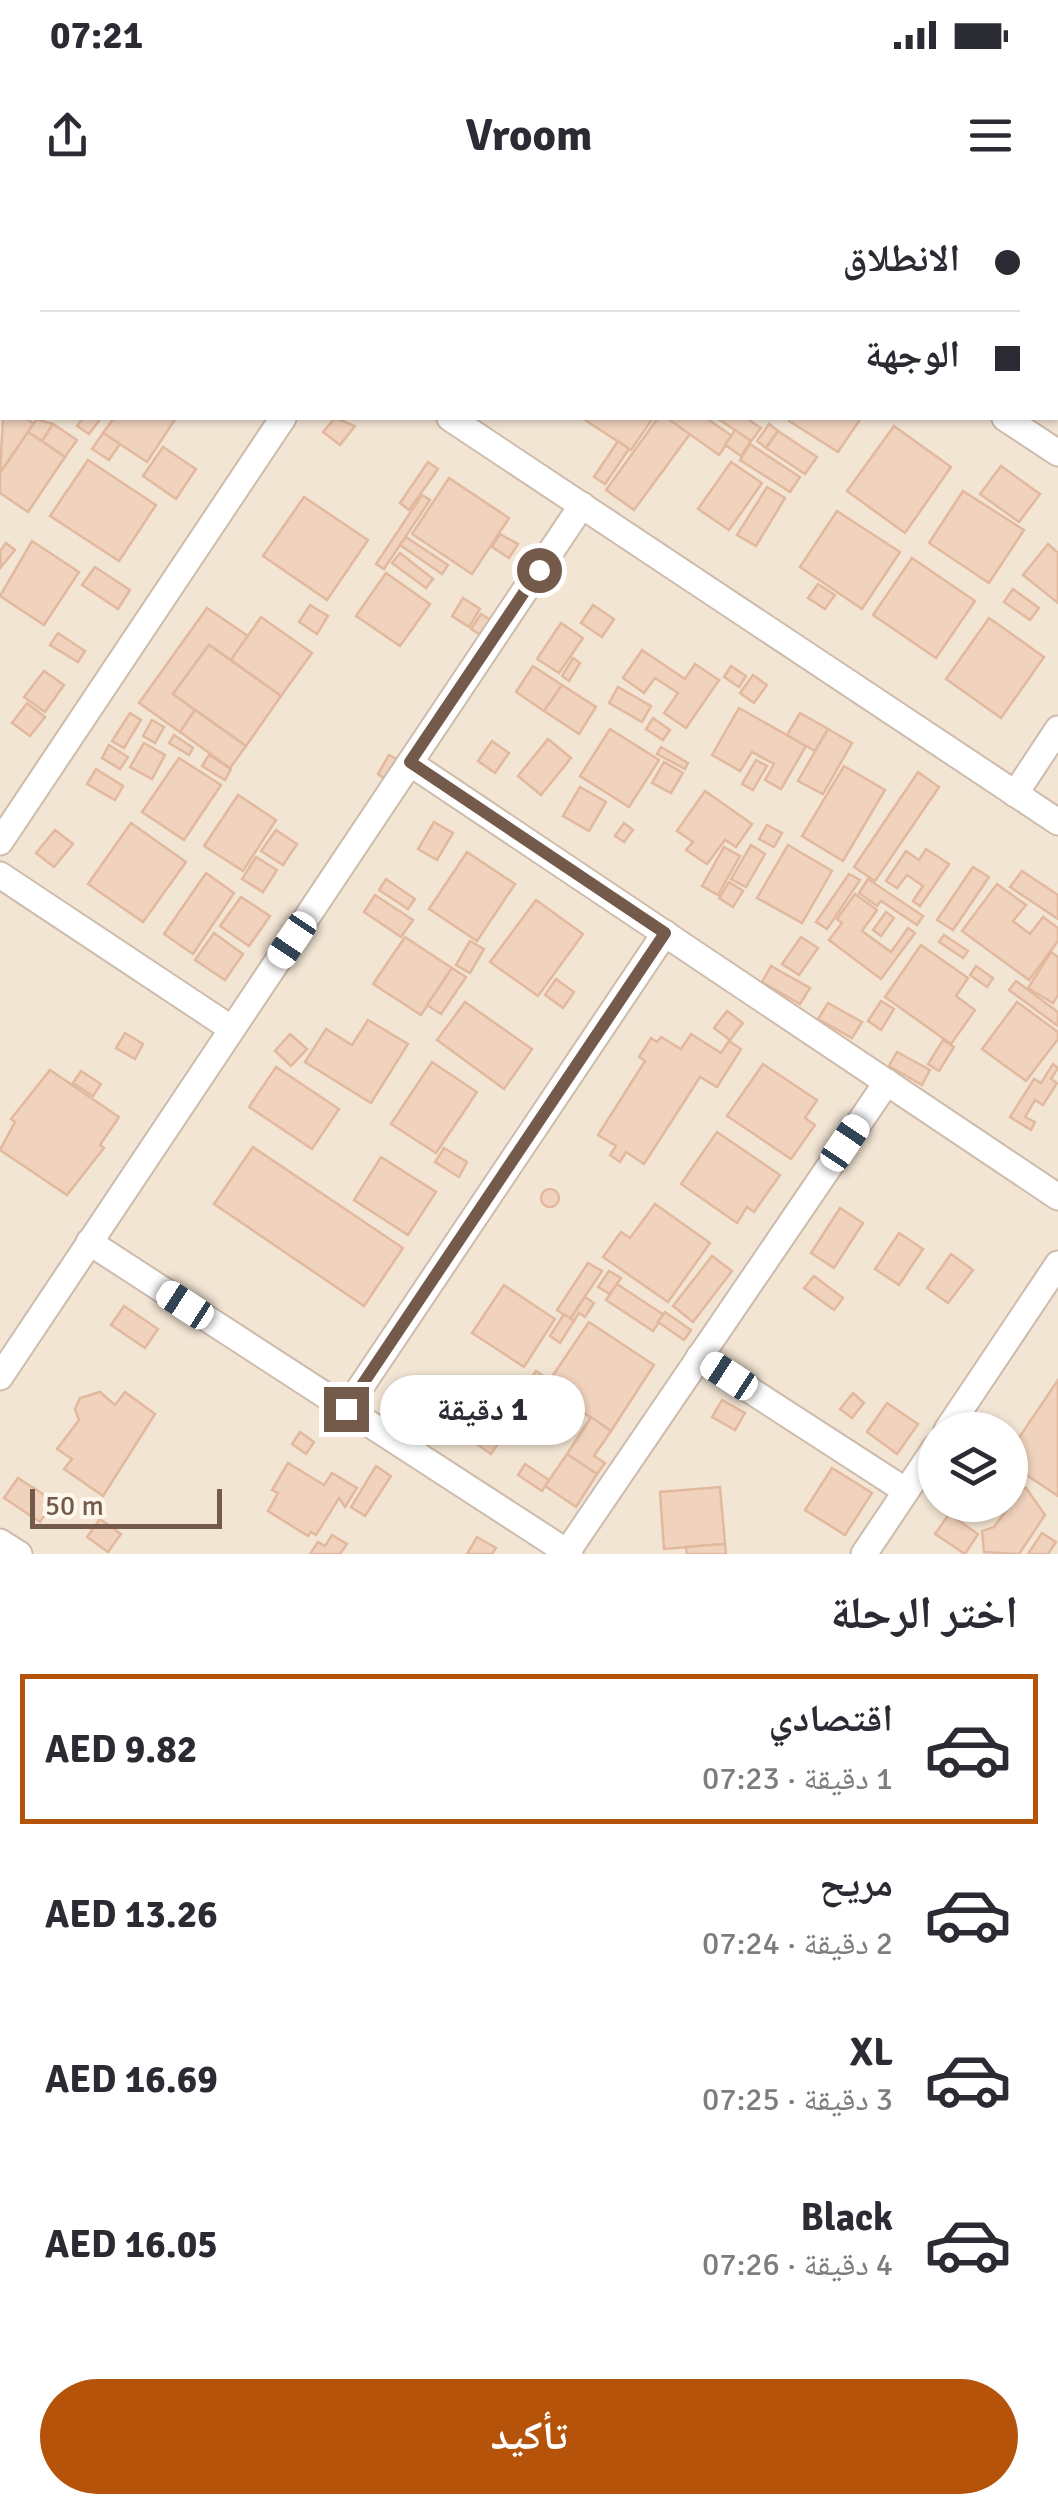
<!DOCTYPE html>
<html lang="ar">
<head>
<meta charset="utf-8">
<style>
	:root { --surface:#fff; --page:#f2f2f3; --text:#2b2b33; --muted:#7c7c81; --line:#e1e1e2; --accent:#b45309 }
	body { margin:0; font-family:Signika,"Noto Naskh Arabic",sans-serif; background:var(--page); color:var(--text); direction:rtl; height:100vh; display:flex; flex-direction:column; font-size:38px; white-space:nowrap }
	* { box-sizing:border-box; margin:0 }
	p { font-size:32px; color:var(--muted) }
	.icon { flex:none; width:55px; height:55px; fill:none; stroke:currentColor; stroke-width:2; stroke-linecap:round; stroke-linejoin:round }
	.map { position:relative; height:1354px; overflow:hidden; direction:ltr }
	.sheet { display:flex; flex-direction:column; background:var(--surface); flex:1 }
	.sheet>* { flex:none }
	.hud { position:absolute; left:0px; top:0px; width:1060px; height:220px; box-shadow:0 2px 8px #0004; direction:rtl; display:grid; align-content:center; height:220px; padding:0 40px; background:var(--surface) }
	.tools { position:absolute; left:918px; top:1212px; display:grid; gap:20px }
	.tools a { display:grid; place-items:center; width:110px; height:110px; border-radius:50%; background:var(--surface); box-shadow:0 2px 8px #0004; font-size:50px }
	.scale { position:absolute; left:30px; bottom:25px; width:192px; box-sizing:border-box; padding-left:10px; border:5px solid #745a4b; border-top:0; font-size:28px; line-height:35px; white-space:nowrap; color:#745a4b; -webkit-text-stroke:8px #fef7eb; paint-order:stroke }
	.end { position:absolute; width:45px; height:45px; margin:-22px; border:12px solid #745a4b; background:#fff; box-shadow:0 0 0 5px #fff }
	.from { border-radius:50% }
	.bubble { position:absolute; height:70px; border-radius:35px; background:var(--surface); box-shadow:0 2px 8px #0004; font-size:32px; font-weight:800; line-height:70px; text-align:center; direction:rtl }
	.car { position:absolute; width:30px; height:60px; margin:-30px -15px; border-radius:12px; box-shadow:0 0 8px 2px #0007; background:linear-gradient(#fff 24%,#345 0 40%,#fff 0 76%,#345 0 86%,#fff 0) }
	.hud b { display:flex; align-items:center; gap:35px; height:95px; font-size:38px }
	.hud b+b { border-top:2px solid var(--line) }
	.hud i { width:25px; height:25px; background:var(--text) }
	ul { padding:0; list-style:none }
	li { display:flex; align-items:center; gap:30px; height:150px; margin:0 20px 15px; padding:0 20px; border:5px solid transparent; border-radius:0px }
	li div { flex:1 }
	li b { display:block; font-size:38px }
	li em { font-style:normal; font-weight:800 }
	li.active { border-color:var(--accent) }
	li>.icon { width:90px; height:90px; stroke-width:1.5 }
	h2 { padding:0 40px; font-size:45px; line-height:120px }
	.action { display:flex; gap:20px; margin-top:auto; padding:20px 40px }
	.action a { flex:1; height:115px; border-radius:60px; background:var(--accent); color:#fff; font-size:40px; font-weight:800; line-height:115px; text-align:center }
	.status { display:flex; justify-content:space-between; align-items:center; height:70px; padding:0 50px; background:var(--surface); direction:ltr }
	.status svg { height:28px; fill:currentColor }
	header { display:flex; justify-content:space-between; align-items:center; height:130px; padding:0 40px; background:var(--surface); font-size:45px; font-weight:800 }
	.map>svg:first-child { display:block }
	.residential { fill:#f3e5d4; fill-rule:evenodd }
	.building { fill:#f0d2bd; stroke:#e2b99e; stroke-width:2.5 }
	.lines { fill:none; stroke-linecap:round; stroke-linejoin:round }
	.street-casing { stroke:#cdbbac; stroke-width:29 }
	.street { stroke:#fff; stroke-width:25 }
	.route { stroke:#745a4b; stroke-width:12 }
</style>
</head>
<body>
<div class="status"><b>07:21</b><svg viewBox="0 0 49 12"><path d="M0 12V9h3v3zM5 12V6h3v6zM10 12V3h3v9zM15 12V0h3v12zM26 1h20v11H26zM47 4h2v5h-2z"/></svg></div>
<header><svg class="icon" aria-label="menu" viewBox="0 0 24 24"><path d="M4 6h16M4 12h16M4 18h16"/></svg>Vroom<svg class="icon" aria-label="share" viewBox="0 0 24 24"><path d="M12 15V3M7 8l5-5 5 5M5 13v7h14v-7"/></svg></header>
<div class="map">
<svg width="1058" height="1354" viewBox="0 0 1058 1354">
	<rect width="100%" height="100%" fill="#fcf3e5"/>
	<path class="residential" d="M 0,0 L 1058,0 L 1058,1354 L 0,1354 ZM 2,2 L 1058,2 L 1058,218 L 2,218 ZM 935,1230 L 1010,1230 L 1010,1305 L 935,1305 Z"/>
	<g class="building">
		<polygon points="858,0 928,0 926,2"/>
		<polygon points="3,218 25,218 34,224 0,273"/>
		<polygon points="32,218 53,224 42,241 28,232 36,220"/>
		<polygon points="83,218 101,218 89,234 77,226"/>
		<polygon points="114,218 176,218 147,262 103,233"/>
		<polygon points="335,218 355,226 340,245 323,232"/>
		<polygon points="582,218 653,218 631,250"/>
		<polygon points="658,218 667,218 690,234 634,310 606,290"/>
		<polygon points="667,218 706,218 732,236 719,255"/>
		<polygon points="717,218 746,218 761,228 751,241"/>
		<polygon points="791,218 861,218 838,252 789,221"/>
		<polygon points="53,224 77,240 65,257 42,241"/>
		<polygon points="769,224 778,231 766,248 757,241"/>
		<polygon points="894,226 951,267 905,333 847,291"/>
		<polygon points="735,230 751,241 741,256 725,245"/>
		<polygon points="778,231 817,257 805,274 766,248"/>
		<polygon points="28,232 65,257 28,312 0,293 0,273"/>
		<polygon points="103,233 120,244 109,260 92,249"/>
		<polygon points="618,241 629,249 605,284 594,277"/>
		<polygon points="750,244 800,277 790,292 740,260"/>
		<polygon points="163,247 196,269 176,299 143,276"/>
		<polygon points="88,260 156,305 119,361 50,316"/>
		<polygon points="428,262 438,269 409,310 400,303"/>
		<polygon points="731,262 762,283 729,330 698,309"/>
		<polygon points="1001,266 1040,294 1019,322 980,294"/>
		<polygon points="449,278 509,318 472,374 412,334"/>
		<polygon points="767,287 785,298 756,346 737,335"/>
		<polygon points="963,291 1024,330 989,383 929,343"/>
		<polygon points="422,295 430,300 384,369 376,364"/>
		<polygon points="304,297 368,340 327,400 263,356"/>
		<polygon points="837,311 900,352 862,409 800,367"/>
		<polygon points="500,334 518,344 509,358 492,347"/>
		<polygon points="406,337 448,365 442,374 400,345"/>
		<polygon points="32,341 79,372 44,425 0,396"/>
		<polygon points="6,343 15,350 1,367 0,351"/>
		<polygon points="1048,344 1058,353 1058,403 1023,375"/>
		<polygon points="400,353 433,379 426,388 392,363"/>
		<polygon points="912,358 975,401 936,458 873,415"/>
		<polygon points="95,367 130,390 118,409 82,385"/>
		<polygon points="386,373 430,404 400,446 356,416"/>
		<polygon points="818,384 835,395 825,409 808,398"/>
		<polygon points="1013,389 1039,408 1030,420 1004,402"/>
		<polygon points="463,398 480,409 469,427 452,416"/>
		<polygon points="310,405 328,416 317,434 299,422"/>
		<polygon points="593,405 614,419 602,437 581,423"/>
		<polygon points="207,408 248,436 231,460 209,445 173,494 195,510 180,532 139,503"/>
		<polygon points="481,414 494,422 485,438 471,429"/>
		<polygon points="261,417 312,453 281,496 231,460"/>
		<polygon points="989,418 1044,457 1001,518 946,479"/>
		<polygon points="561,423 583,438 559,473 537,459"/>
		<polygon points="58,433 85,451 78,462 50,445"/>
		<polygon points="209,445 281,496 246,546 173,494"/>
		<polygon points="642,450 685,479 695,464 719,480 686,528 664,513 678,493 655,478 644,493 623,478"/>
		<polygon points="573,458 580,463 569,481 562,476"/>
		<polygon points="533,466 562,485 544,511 516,492"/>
		<polygon points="731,466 746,476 739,487 724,477"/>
		<polygon points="44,471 64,485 45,512 24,497"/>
		<polygon points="753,475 767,485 754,503 740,493"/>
		<polygon points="562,485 596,507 579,534 544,511"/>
		<polygon points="618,487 651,506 642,522 609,503"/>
		<polygon points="27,503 45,517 30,536 12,523"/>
		<polygon points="739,508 806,546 781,589 765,580 774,564 752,552 740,571 712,555"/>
		<polygon points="195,510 246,546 230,568 180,532"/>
		<polygon points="130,513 141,520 124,548 112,541"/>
		<polygon points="800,513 828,529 815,551 787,535"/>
		<polygon points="653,518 670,530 663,540 646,529"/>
		<polygon points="152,520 164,527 155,543 143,536"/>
		<polygon points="610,529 659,560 629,607 580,576"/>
		<polygon points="828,529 852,543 823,594 798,581"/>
		<polygon points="174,535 193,548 189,555 169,543"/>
		<polygon points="548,539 571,558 541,595 518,576"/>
		<polygon points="492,541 509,553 495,573 478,561"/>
		<polygon points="144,543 165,555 152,579 130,567"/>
		<polygon points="109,545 128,557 120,569 102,558"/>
		<polygon points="661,547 688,563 685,569 657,554"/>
		<polygon points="209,555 231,569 225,580 202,566"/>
		<polygon points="389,555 399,560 387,580 378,574"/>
		<polygon points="179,558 221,585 184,640 142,612"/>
		<polygon points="756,560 767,566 753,590 742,584"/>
		<polygon points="664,562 683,573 671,593 652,583"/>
		<polygon points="844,566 885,590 843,661 802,636"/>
		<polygon points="96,569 123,586 115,600 87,584"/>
		<polygon points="918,572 939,587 875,681 854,667"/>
		<polygon points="580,587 606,602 589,631 563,616"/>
		<polygon points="705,591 752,624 736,647 725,640 707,664 686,650 693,642 677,631"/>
		<polygon points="238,595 276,620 243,671 204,646"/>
		<polygon points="434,622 453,633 437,660 418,649"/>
		<polygon points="131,623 186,662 143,722 88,684"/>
		<polygon points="624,623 633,630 624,642 615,636"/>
		<polygon points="767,625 782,633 774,647 759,639"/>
		<polygon points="55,630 73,644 54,667 36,653"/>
		<polygon points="276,630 297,644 283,665 261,651"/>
		<polygon points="751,645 765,654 746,687 731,679"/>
		<polygon points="788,645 832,671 802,723 757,698"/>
		<polygon points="724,647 740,656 718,695 702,686"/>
		<polygon points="926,649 949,664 920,706 913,701 923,686 907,675 897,688 886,681 906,651 919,660"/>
		<polygon points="467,652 515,684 477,741 429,709"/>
		<polygon points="256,657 277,670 263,692 242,679"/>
		<polygon points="973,667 989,677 953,730 937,720"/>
		<polygon points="1022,671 1058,695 1058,719 1010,687"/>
		<polygon points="206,673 234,693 193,754 164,734"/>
		<polygon points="849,674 860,680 827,729 816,722"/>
		<polygon points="386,679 415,699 408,709 379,690"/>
		<polygon points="868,679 923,716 917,725 881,701 877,706 859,693"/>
		<polygon points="729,682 743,691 733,707 719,698"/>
		<polygon points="997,684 1026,705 1013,721 1030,734 1043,717 1058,728 1058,741 1029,780 962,731"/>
		<polygon points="855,694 877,710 862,731 891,752 908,728 915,733 881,779 829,740 842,723 837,719"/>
		<polygon points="375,695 413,720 401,737 364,712"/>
		<polygon points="241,697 270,716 249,746 220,726"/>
		<polygon points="536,700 583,734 538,796 490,762"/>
		<polygon points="886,712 894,718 881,736 873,730"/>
		<polygon points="214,733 243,754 225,780 195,760"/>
		<polygon points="944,735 968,751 963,758 939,742"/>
		<polygon points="405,737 452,768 421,815 373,784"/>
		<polygon points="801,737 818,748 799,775 782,764"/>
		<polygon points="470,741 484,749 470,773 456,765"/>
		<polygon points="921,745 968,778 956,796 975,810 951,844 885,797"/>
		<polygon points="1051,752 1058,757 1058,795 1053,803 1028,788"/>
		<polygon points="771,766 810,788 800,804 762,782"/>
		<polygon points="976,766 993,778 987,787 970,775"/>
		<polygon points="452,768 466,777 441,814 427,805"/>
		<polygon points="556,779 574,792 563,808 545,795"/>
		<polygon points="1016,781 1058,812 1058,826 1009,790"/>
		<polygon points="881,801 894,809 881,830 868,821"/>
		<polygon points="465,802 532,849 504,889 437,840"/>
		<polygon points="1017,802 1058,832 1058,839 1026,881 982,849"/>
		<polygon points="828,803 862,822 852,838 818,819"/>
		<polygon points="727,811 743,823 730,840 714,828"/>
		<polygon points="368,820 408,844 371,903 305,862 326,829 352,845"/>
		<polygon points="125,833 143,844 135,859 116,848"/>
		<polygon points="290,834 307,849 291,866 275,851"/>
		<polygon points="691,834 721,853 729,841 741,849 717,887 700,877 644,964 626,952 620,962 610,955 616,946 598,935 645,861 639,857 651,838 657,842 661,837 681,849"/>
		<polygon points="943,840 954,847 939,871 928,864"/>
		<polygon points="897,852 930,870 922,885 889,866"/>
		<polygon points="432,862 477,892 436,953 391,924"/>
		<polygon points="763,864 817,900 805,918 815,925 791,959 727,916"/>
		<polygon points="1053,864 1058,868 1051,879 1057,883 1043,905 1035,900 1025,917 1035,922 1031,930 1010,917 1034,879 1041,883"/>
		<polygon points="276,867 339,909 312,949 249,907"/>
		<polygon points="50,870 119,917 100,945 104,948 67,995 0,950 15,922 11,919"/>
		<polygon points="81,871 101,884 93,896 73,883"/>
		<polygon points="717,932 780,975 754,1012 747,1007 737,1023 681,984"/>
		<polygon points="253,947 403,1048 364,1106 214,1004"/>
		<polygon points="444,948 467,962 459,977 435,962"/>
		<polygon points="381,957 436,992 408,1035 354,1000"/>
		<circle cx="550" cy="998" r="9"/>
		<polygon points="655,1004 710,1043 668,1102 603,1057 621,1032 630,1038"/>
		<polygon points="840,1008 863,1023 834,1068 811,1053"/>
		<polygon points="899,1033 923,1049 899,1085 875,1069"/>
		<polygon points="951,1054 973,1070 948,1103 927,1088"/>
		<polygon points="712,1056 732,1071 693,1122 673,1106"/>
		<polygon points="588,1063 602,1071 570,1119 557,1110"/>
		<polygon points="609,1071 621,1078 610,1094 598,1087"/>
		<polygon points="814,1076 843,1098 834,1110 804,1088"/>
		<polygon points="617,1084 664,1115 653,1131 606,1100"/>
		<polygon points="504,1085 555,1119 524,1167 472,1133"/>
		<polygon points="585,1097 594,1103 585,1117 579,1113 574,1121 570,1119"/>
		<polygon points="124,1106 158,1129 145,1148 111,1125"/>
		<polygon points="665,1112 691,1130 684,1140 658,1122"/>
		<polygon points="564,1114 574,1121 560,1143 550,1136"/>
		<polygon points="589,1122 654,1165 611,1231 545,1187"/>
		<polygon points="536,1171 550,1180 533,1206 519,1196"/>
		<polygon points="1058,1180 1058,1296 1010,1264 1010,1251"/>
		<polygon points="100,1192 115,1205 125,1192 155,1214 103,1296 64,1269 72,1259 57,1249 79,1220 75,1209 80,1198"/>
		<polygon points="853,1193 864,1203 852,1218 840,1209"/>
		<polygon points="494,1200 517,1216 491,1254 468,1238"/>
		<polygon points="722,1200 745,1213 735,1230 712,1217"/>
		<polygon points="887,1203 918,1224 897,1254 867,1232"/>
		<polygon points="591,1217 611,1231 594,1256 605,1263 597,1274 567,1254"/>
		<polygon points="300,1232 314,1242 306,1254 292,1244"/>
		<polygon points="567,1254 597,1274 576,1307 545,1286"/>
		<polygon points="288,1263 324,1285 332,1273 357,1288 345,1307 339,1298 316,1335 311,1332 308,1336 268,1311 278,1293 272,1290"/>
		<polygon points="525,1264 549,1280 542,1291 518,1275"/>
		<polygon points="376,1266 391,1276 365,1316 351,1307"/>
		<polygon points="832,1268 872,1293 845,1335 805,1310"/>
		<polygon points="18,1278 54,1301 40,1322 4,1298"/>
		<polygon points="720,1287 725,1344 664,1349 660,1292"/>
		<polygon points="1026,1288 1045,1315 1019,1354 984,1352 982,1331 994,1327 1010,1305 1010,1291"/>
		<polygon points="949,1314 978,1334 965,1354 935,1334"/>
		<polygon points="100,1319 121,1334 108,1352 87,1337"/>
		<polygon points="1042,1333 1056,1342 1048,1354 1028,1354"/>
		<polygon points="332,1335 347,1344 340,1354 310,1354 318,1342 325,1346"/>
		<polygon points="477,1337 496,1348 492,1354 467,1354"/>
		<polygon points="725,1344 726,1354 687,1354 686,1347"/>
	</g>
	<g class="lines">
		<defs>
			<g id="street">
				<polyline points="124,0 128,2"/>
				<polyline points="680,0 683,2"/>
				<polyline points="60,2 62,0"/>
				<polyline points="0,92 2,88"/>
				<polyline points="450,218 1058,622"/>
				<polyline points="1005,218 1058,253"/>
				<polyline points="410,563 1058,997"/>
				<polyline points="1015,594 1058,529"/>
				<polyline points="0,642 283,218"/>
				<polyline points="0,675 232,829"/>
				<polyline points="89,1042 570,1354"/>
				<polyline points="699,1157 906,1291"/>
				<polyline points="0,1177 582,305"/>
				<polyline points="346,1209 665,733"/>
				<polyline points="947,1230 1058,1064"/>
				<polyline points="0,1342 19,1354"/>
				<polyline points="567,1352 887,882"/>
				<polyline points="864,1354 935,1248"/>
			</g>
		</defs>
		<use href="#street" class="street-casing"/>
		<use href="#street" class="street"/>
	</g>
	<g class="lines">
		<polyline class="route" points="346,1209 665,733 410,562 539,370"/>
	</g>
</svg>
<div class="tools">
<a><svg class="icon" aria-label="layers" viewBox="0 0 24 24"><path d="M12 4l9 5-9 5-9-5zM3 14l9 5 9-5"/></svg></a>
</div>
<div class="scale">50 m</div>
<i class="end from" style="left:539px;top:370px"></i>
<i class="end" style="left:346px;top:1209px"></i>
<div class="bubble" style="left:380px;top:1175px;width:205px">1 دقيقة</div>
<i class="car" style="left:292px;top:740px;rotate:214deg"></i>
<i class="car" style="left:845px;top:943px;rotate:34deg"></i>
<i class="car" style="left:185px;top:1105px;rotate:303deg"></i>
<i class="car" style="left:729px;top:1176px;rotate:303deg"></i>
<div class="hud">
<b><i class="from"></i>الانطلاق</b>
<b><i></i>الوجهة</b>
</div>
</div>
<section class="sheet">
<h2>اختر الرحلة</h2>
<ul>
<li class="active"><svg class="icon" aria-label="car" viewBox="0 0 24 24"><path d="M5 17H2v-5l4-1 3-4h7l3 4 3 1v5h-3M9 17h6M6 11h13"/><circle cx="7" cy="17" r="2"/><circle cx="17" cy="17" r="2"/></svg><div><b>اقتصادي</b><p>1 دقيقة · 07:23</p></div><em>AED 9.82</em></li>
<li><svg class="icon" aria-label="car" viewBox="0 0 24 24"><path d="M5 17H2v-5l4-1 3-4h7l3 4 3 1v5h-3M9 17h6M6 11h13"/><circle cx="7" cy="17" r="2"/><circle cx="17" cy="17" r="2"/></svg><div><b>مريح</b><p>2 دقيقة · 07:24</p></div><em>AED 13.26</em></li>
<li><svg class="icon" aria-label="car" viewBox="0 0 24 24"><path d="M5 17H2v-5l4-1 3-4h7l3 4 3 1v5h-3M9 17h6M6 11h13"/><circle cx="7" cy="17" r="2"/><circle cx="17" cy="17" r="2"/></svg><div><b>XL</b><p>3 دقيقة · 07:25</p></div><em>AED 16.69</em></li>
<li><svg class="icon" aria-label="car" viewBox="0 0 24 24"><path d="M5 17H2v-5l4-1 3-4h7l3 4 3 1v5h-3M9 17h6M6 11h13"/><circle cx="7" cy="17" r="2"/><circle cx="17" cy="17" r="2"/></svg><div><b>Black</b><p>4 دقيقة · 07:26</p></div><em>AED 16.05</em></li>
</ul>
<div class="action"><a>تأكيد</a></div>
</section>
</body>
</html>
